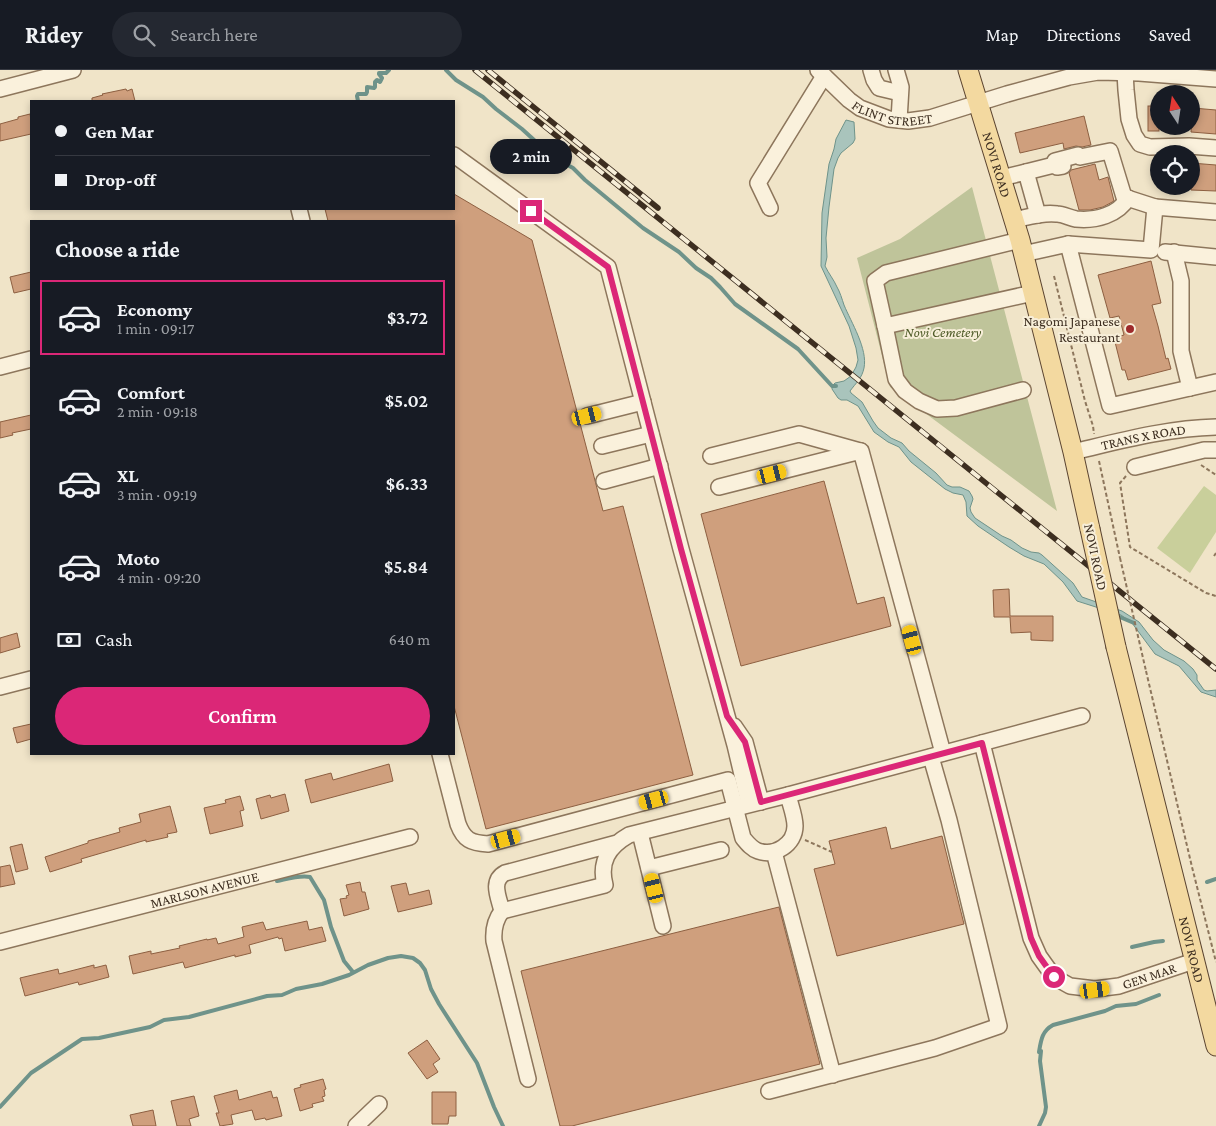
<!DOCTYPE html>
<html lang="en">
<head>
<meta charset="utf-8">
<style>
	:root { --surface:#171b24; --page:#242831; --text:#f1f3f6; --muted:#9ea1a6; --line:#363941; --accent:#db2777 }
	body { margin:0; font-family:"Crimson Pro",serif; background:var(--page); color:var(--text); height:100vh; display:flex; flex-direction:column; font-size:19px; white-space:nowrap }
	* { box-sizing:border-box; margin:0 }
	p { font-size:16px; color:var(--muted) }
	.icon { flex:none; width:28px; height:28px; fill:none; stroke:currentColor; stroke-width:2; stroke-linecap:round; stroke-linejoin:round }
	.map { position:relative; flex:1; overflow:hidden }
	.side { position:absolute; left:30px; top:150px; width:425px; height:535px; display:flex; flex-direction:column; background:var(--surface); border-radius:0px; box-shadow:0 2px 8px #0003 }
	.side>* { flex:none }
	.banner { position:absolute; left:30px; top:30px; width:425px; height:110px; border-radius:0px; box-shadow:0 2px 8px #0003; display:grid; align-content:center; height:110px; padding:0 25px; background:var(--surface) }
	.needle { width:32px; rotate:348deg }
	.tools { position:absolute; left:1150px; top:15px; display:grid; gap:10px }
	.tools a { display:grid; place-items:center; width:50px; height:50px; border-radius:50%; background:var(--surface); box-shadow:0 2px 8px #0003; font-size:25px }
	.end { position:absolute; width:22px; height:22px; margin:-11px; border:6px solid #db2777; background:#fff; box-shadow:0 0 0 2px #fff }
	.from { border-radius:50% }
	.bubble { position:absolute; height:35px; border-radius:18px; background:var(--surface); box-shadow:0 2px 8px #0003; font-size:16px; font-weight:600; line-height:35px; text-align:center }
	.car { position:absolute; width:15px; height:30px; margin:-15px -8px; border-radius:6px; box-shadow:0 0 4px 1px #0007; background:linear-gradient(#f5c518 24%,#345 0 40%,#f5c518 0 76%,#345 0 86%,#f5c518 0) }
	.banner b { display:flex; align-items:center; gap:18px; height:48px; font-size:19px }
	.banner b+b { border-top:1px solid var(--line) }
	.banner i { width:12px; height:12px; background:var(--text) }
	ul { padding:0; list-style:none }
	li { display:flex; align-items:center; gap:15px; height:75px; margin:0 10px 8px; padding:0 15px; border:2px solid transparent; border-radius:0px }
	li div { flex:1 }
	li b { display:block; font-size:19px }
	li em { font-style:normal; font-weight:600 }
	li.on { border-color:var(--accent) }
	li>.icon { width:45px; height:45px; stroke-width:1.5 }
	h2 { padding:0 25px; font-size:22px; line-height:60px }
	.pay { display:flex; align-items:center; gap:12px; height:55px; padding:0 25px; font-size:19px }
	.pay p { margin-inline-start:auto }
	.cta { display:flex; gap:10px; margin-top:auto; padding:10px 25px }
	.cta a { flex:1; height:58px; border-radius:30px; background:var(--accent); color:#fff; font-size:20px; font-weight:600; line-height:58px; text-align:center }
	header { display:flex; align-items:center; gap:30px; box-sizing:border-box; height:70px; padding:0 25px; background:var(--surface); border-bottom:1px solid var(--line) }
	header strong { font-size:24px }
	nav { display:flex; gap:28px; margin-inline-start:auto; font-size:18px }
	.search { width:350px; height:45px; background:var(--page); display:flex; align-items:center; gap:12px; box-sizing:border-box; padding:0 18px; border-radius:28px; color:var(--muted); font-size:19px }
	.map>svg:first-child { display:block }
	.green { fill:#c9cf9b }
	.cemetery { fill:#bfc49a }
	.water { fill:#a9c4bc; stroke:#6f938a }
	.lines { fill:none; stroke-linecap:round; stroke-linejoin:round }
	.stream { stroke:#6f938a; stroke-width:4 }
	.building { fill:#cf9f7d; stroke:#8d5f41 }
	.minor-casing { stroke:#8d765c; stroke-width:18 }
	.major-casing { stroke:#5b4430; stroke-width:21 }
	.path { stroke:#8d765c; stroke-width:2; stroke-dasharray:4 2.5; stroke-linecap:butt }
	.minor { stroke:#faf1dc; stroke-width:15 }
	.major { stroke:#f3d9a0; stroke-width:19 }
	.rail-casing { stroke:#3d2e20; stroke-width:5.5 }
	.rail { stroke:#f7eed8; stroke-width:4; stroke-dasharray:11; stroke-linecap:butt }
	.major-bridge-casing { stroke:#5b4430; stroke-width:21; stroke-linecap:butt }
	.path-bridge { stroke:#8d765c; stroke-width:2; stroke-dasharray:4 2.5; stroke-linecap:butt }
	.major-bridge { stroke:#f3d9a0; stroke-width:19 }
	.route { stroke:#db2777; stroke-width:6 }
	.poi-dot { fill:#9e2a2b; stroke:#f7eed8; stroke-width:2 }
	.labels { text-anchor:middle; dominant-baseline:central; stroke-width:4; stroke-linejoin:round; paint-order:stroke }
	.street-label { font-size:14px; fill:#3d2e20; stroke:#f7eed8 }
	.poi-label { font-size:14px; fill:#3d2e20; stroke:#f7eed8; text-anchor:end }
	.park-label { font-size:14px; font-style:italic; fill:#4d5a26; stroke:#f7eed8 }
</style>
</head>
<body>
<header>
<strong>Ridey</strong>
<div class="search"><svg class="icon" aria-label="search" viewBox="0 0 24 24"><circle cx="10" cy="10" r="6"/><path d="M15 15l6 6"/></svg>Search here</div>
<nav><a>Map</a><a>Directions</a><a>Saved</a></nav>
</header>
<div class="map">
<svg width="1216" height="1056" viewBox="0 0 1216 1056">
	<rect width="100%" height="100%" fill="#f0e4c8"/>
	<polygon class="green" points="1204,416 1216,425 1216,462 1190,503 1157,478"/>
	<polygon class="cemetery" points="972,117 1057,441 890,317 857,188 900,169"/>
	<path class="water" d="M 846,50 L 854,52 L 855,69 L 853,73 L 841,83 L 838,88 L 834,99 L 829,137 L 826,168 L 827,187 L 825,196 C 829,204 834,210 837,217 C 840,222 842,229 844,235 C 851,252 868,279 864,298 C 862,308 856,313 850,321 L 851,323 L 862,332 L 873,351 L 878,358 L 891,368 L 902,373 L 909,381 L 936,403 L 947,415 L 952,417 L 960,417 L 969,421 L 972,426 L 973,429 L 970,438 L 971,442 L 975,448 L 1002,466 L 1011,470 L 1022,478 L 1031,482 L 1039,483 L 1042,485 L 1073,513 L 1082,527 L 1122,541 L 1139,552 L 1153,570 L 1164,580 L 1184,591 L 1193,599 L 1197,605 L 1197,610 L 1204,620 L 1207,621 L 1216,620 L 1216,627 L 1201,622 L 1179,596 L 1155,584 L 1132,553 L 1121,545 L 1077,531 L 1063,512 L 1044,494 L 1024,486 L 1009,477 L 978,456 L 967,446 L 966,432 L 963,425 L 953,423 L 945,419 L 911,392 L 899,377 L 888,372 L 874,362 L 858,336 L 847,330 L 841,330 L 838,328 L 832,319 L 832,316 L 835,313 L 844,311 L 851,306 L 856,297 L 858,290 L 856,278 L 849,256 L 821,196 L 822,143 L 829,94 L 834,79 L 836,69 Z"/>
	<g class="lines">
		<g class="stream">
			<polyline points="446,0 456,10 483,27 496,39 522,59 544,79 564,93 573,98 585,110 643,158 679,182 696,198 711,208 720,217 735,234 798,279 832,316 836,316"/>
			<polyline points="358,31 357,26 358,24 366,24 367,22 367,17 374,18 375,17 375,12 377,10 380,12 382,8 379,4 379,3 386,3 389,0"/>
			<polyline points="1115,545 1134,553"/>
			<path d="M 277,811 C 287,809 299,805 310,807 L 324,830 L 331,857 L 344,891 L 353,902"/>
			<polyline points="1207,812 1216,809"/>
			<polyline points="1132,877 1154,872 1163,871"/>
			<polyline points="0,1037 31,1003 82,969 99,968 150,957 164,950 189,947 267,926 282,925 296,919 322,914 349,905 368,895 388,888 401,886 413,888 420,893 425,900 431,919 439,934 477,993 494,1037 503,1056"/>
			<path d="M 1039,1056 L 1045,1043 L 1046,1037 L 1040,991 L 1041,981 L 1039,982 C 1041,970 1042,961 1053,955 L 1105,941 L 1116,936 L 1136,934 L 1159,925"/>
		</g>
	</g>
	<g class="building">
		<polygon points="126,19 127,21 132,19 135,31 92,31 92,28 103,25 102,24"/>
		<rect x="1148" y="36" width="11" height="25"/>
		<polygon points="1193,38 1216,40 1216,64 1191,62"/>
		<polygon points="30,44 31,50 31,64 0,71 0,54 18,49 18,47"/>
		<polygon points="1084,46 1091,75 1082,77 1076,76 1064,79 1063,73 1020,83 1015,63"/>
		<polygon points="1191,93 1216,95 1216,121 1191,120"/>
		<polygon points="1095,94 1099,110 1108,107 1114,131 1103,137 1090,140 1079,140 1069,103 1071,100"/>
		<polygon points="454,124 532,170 603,441 623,436 693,705 486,759 454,636 454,151 328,151 325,139 454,139"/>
		<polygon points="1151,191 1161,233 1152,235 1158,256 1166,289 1168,288 1171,299 1128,310 1125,300 1122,300 1114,268 1124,265 1119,246 1110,248 1098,205"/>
		<polygon points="31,202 31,219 14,223 10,207"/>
		<polygon points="31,345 31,359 12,363 13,365 0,368 0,352"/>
		<polygon points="824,411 857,534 884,527 891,556 741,596 701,444"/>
		<polygon points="1009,519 1010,546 1053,546 1053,571 1031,570 1031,562 1011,563 1010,547 994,547 993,520"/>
		<polygon points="17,563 20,577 0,583 0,568"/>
		<polygon points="31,654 31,669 17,673 13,658"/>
		<polygon points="389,694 393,711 311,733 305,710 331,703 333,710"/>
		<polygon points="285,724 289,741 261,749 256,729 270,725 271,728"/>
		<polygon points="240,726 244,740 240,741 243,756 210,764 204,738 226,733 225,730"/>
		<polygon points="170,736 177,762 167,764 168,767 146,772 146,770 81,789 82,792 50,802 45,787 88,773 88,771 120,762 119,758 141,752 139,744"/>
		<polygon points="886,757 891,779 942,766 964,854 837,886 814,799 835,794 829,771"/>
		<polygon points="22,774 28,799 16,802 10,777"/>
		<polygon points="10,795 15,814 0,817 0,797"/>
		<polygon points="360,812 362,822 365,822 369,839 344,846 340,829 347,828 346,826 349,825 346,815"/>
		<polygon points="406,813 409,825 429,820 432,834 398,842 391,816"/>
		<polygon points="779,837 820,994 572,1056 560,1056 521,901"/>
		<polygon points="307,851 309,860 322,857 326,871 285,881 282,868 279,869 278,867 249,875 251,883 235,887 235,885 185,898 183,892 133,904 129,886 151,881 151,884 180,878 179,876 207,869 207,870 216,868 218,874 244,867 242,857 263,852 266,860"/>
		<polygon points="94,895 94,898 106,895 109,907 79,915 78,912 25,926 20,908 58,899 59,904"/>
		<polygon points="427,970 440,989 433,994 438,1002 427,1009 408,983"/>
		<polygon points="323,1009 326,1019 324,1020 325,1026 322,1027 324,1031 312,1034 313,1037 300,1041 294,1019 301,1017 300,1015"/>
		<polygon points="237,1020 239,1030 271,1021 273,1028 277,1027 282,1046 266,1050 265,1048 255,1050 252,1040 231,1045 233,1054 220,1056 216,1043 219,1043 214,1026"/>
		<polygon points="432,1022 456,1022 456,1046 449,1046 448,1054 432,1054"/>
		<polygon points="194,1026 199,1046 189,1049 191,1056 177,1056 171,1031"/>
		<polygon points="153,1040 156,1056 133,1056 130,1045"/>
	</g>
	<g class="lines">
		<defs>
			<g id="minor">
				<path id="s1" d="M 818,0 L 849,30 L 860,38 L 889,49 L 908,51 L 930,48 L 1007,24 L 1069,7 L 1098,2 L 1139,3 L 1216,9"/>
				<polyline points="871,0 874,10 879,18 900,23"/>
				<polyline points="896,0 901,17 899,50"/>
				<polyline points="1125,2 1126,20 1129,49 1134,65 1140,74 1150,77 1189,76 1216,78"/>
				<polyline points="0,19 73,0"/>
				<polyline points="454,85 608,197 681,479 735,675 749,734"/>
				<polyline points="1054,95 1055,91 1078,85 1080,87 1110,81 1124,127 1155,137"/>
				<polyline points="1026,102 1054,95 1057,97 1063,96"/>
				<polyline points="1001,108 1026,102 1038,145"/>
				<polyline points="770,138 758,113 824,6"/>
				<polyline points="299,139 302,151"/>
				<path d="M 1014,150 C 1028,147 1043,142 1057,144 C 1063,144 1070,148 1076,149 C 1096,151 1118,145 1128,128"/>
				<polyline points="1020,170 886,203 875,211 885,256 1033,223"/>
				<polyline points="1068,174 1110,336 1216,312"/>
				<polyline points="1165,182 1216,187"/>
				<polyline points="1174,182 1181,211 1181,281 1190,318"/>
				<polyline points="1023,184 1068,174 1151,180 1155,137 1216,142"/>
				<polyline points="885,256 896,309 905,321 919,331 937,339 956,338 1023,320"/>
				<polyline points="0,297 31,289"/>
				<polyline points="587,346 643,332"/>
				<polyline points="602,376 651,364"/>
				<path id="s2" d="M 1073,382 C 1120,371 1168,358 1216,357"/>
				<polyline points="711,386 799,364 860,381"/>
				<polyline points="1135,397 1204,380 1216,380"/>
				<polyline points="604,411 660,396"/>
				<polyline points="719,417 861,381 943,683"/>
				<polyline points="0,617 31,609"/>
				<polyline points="734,656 745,672 761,732"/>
				<path id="s3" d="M 982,673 L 1031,868 L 1039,886 L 1054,907 L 1070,916 L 1095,919 L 1119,916 L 1194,891"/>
				<path d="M 440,684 L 458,754 C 464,770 471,773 488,774 L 728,710 L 743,768 C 748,774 752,779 758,781 C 775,787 795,774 795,756 C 795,746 790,734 788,725"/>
				<polyline points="640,763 663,856"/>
				<path d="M 617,773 L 505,803 C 490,811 499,828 502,841 L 605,815 C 599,792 608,777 629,765 L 788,725 L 1082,646"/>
				<polyline points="774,782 833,1005"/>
				<polyline points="649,798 721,780"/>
				<path d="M 502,841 C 495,850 493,859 494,871 L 528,1009"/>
				<path id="s4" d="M 0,872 L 410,767"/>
				<polyline points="769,1021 935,978 999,956 949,750 931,687"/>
				<polyline points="356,1056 379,1034"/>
			</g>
			<g id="major">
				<path id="s5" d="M 968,0 L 1020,170 L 1073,382 L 1090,459"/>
				<path id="s6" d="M 1116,577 L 1216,976"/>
			</g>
		</defs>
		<use href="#minor" class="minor-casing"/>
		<use href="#major" class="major-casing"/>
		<g class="path">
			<polyline points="1054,206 1085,331 1093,356 1094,364"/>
			<polyline points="1099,391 1120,488"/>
			<polyline points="1201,395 1216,405"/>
			<polyline points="1126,406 1120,413 1130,477 1206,523 1216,526"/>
			<polyline points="1214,486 1216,483"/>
			<polyline points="1146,601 1192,797 1216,892"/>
			<polyline points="805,770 832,782"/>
		</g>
		<use href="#minor" class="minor"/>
		<use href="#major" class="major"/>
		<defs>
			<g id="rail">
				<polyline points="475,0 1216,599"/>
				<polyline points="488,0 658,138"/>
			</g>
		</defs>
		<use href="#rail" class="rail-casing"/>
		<use href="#rail" class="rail"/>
		<defs>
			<polyline id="major-bridge" points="1090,459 1116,577"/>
		</defs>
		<use href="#major-bridge" class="major-bridge-casing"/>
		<polyline class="path-bridge" points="1120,488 1146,601"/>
		<use href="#major-bridge" class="major-bridge"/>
	</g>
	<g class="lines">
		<polyline class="route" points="531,141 608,197 681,479 727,646 745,672 761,732 982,673 1031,868 1039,886 1054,907"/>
	</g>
	<circle class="poi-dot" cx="1130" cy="259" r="5"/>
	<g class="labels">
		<g class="street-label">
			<text stroke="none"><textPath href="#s1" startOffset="90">FLINT STREET</textPath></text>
			<text stroke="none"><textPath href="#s5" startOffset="99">NOVI ROAD</textPath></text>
			<text stroke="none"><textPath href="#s2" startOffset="72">TRANS X ROAD</textPath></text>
			<text transform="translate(1096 487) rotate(78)">NOVI ROAD</text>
			<text stroke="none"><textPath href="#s4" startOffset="211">MARLSON AVENUE</textPath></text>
			<text stroke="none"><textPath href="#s6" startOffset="312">NOVI ROAD</textPath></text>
			<text stroke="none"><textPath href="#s3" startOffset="346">GEN MAR</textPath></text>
		</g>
		<g class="poi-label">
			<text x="1120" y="251">Nagomi Japanese<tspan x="1120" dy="16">Restaurant</tspan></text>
		</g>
		<g class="park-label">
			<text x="943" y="262">Novi Cemetery</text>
		</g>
	</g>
</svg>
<div class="tools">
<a><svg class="needle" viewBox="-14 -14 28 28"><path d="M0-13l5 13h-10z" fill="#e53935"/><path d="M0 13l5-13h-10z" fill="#9ea1a6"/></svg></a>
<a><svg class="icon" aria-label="locate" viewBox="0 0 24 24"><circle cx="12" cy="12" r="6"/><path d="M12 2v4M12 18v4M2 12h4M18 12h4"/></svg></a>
</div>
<i class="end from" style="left:1054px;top:907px"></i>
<i class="end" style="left:531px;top:141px"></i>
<div class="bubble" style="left:490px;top:69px;width:82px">2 min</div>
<i class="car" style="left:587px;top:346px;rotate:76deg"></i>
<i class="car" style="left:772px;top:404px;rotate:76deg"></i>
<i class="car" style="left:912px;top:570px;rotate:345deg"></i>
<i class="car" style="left:654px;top:730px;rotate:255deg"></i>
<i class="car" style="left:506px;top:769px;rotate:75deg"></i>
<i class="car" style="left:654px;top:818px;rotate:346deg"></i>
<i class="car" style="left:1095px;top:920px;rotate:82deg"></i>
<div class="banner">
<b><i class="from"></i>Gen Mar</b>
<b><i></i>Drop-off</b>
</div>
<section class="side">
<h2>Choose a ride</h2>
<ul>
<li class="on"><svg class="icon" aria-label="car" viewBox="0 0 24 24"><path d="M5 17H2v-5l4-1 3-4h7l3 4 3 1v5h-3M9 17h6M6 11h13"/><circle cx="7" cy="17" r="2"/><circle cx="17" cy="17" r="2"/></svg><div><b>Economy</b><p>1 min · 09:17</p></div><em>$3.72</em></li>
<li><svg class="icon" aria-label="car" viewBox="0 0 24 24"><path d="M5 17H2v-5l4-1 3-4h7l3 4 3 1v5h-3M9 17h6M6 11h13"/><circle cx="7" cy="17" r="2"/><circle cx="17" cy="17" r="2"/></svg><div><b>Comfort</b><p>2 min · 09:18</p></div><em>$5.02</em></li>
<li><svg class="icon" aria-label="car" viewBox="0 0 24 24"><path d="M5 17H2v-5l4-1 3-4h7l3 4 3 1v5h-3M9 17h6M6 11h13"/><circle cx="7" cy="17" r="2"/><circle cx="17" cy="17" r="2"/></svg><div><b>XL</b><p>3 min · 09:19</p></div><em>$6.33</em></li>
<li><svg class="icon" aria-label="car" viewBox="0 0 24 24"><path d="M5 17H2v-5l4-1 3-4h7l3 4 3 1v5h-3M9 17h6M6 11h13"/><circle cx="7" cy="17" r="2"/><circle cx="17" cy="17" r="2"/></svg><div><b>Moto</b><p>4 min · 09:20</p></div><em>$5.84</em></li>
</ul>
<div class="pay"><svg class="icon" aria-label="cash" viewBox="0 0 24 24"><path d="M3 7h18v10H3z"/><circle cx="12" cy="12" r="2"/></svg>Cash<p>640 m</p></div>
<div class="cta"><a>Confirm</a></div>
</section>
</div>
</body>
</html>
